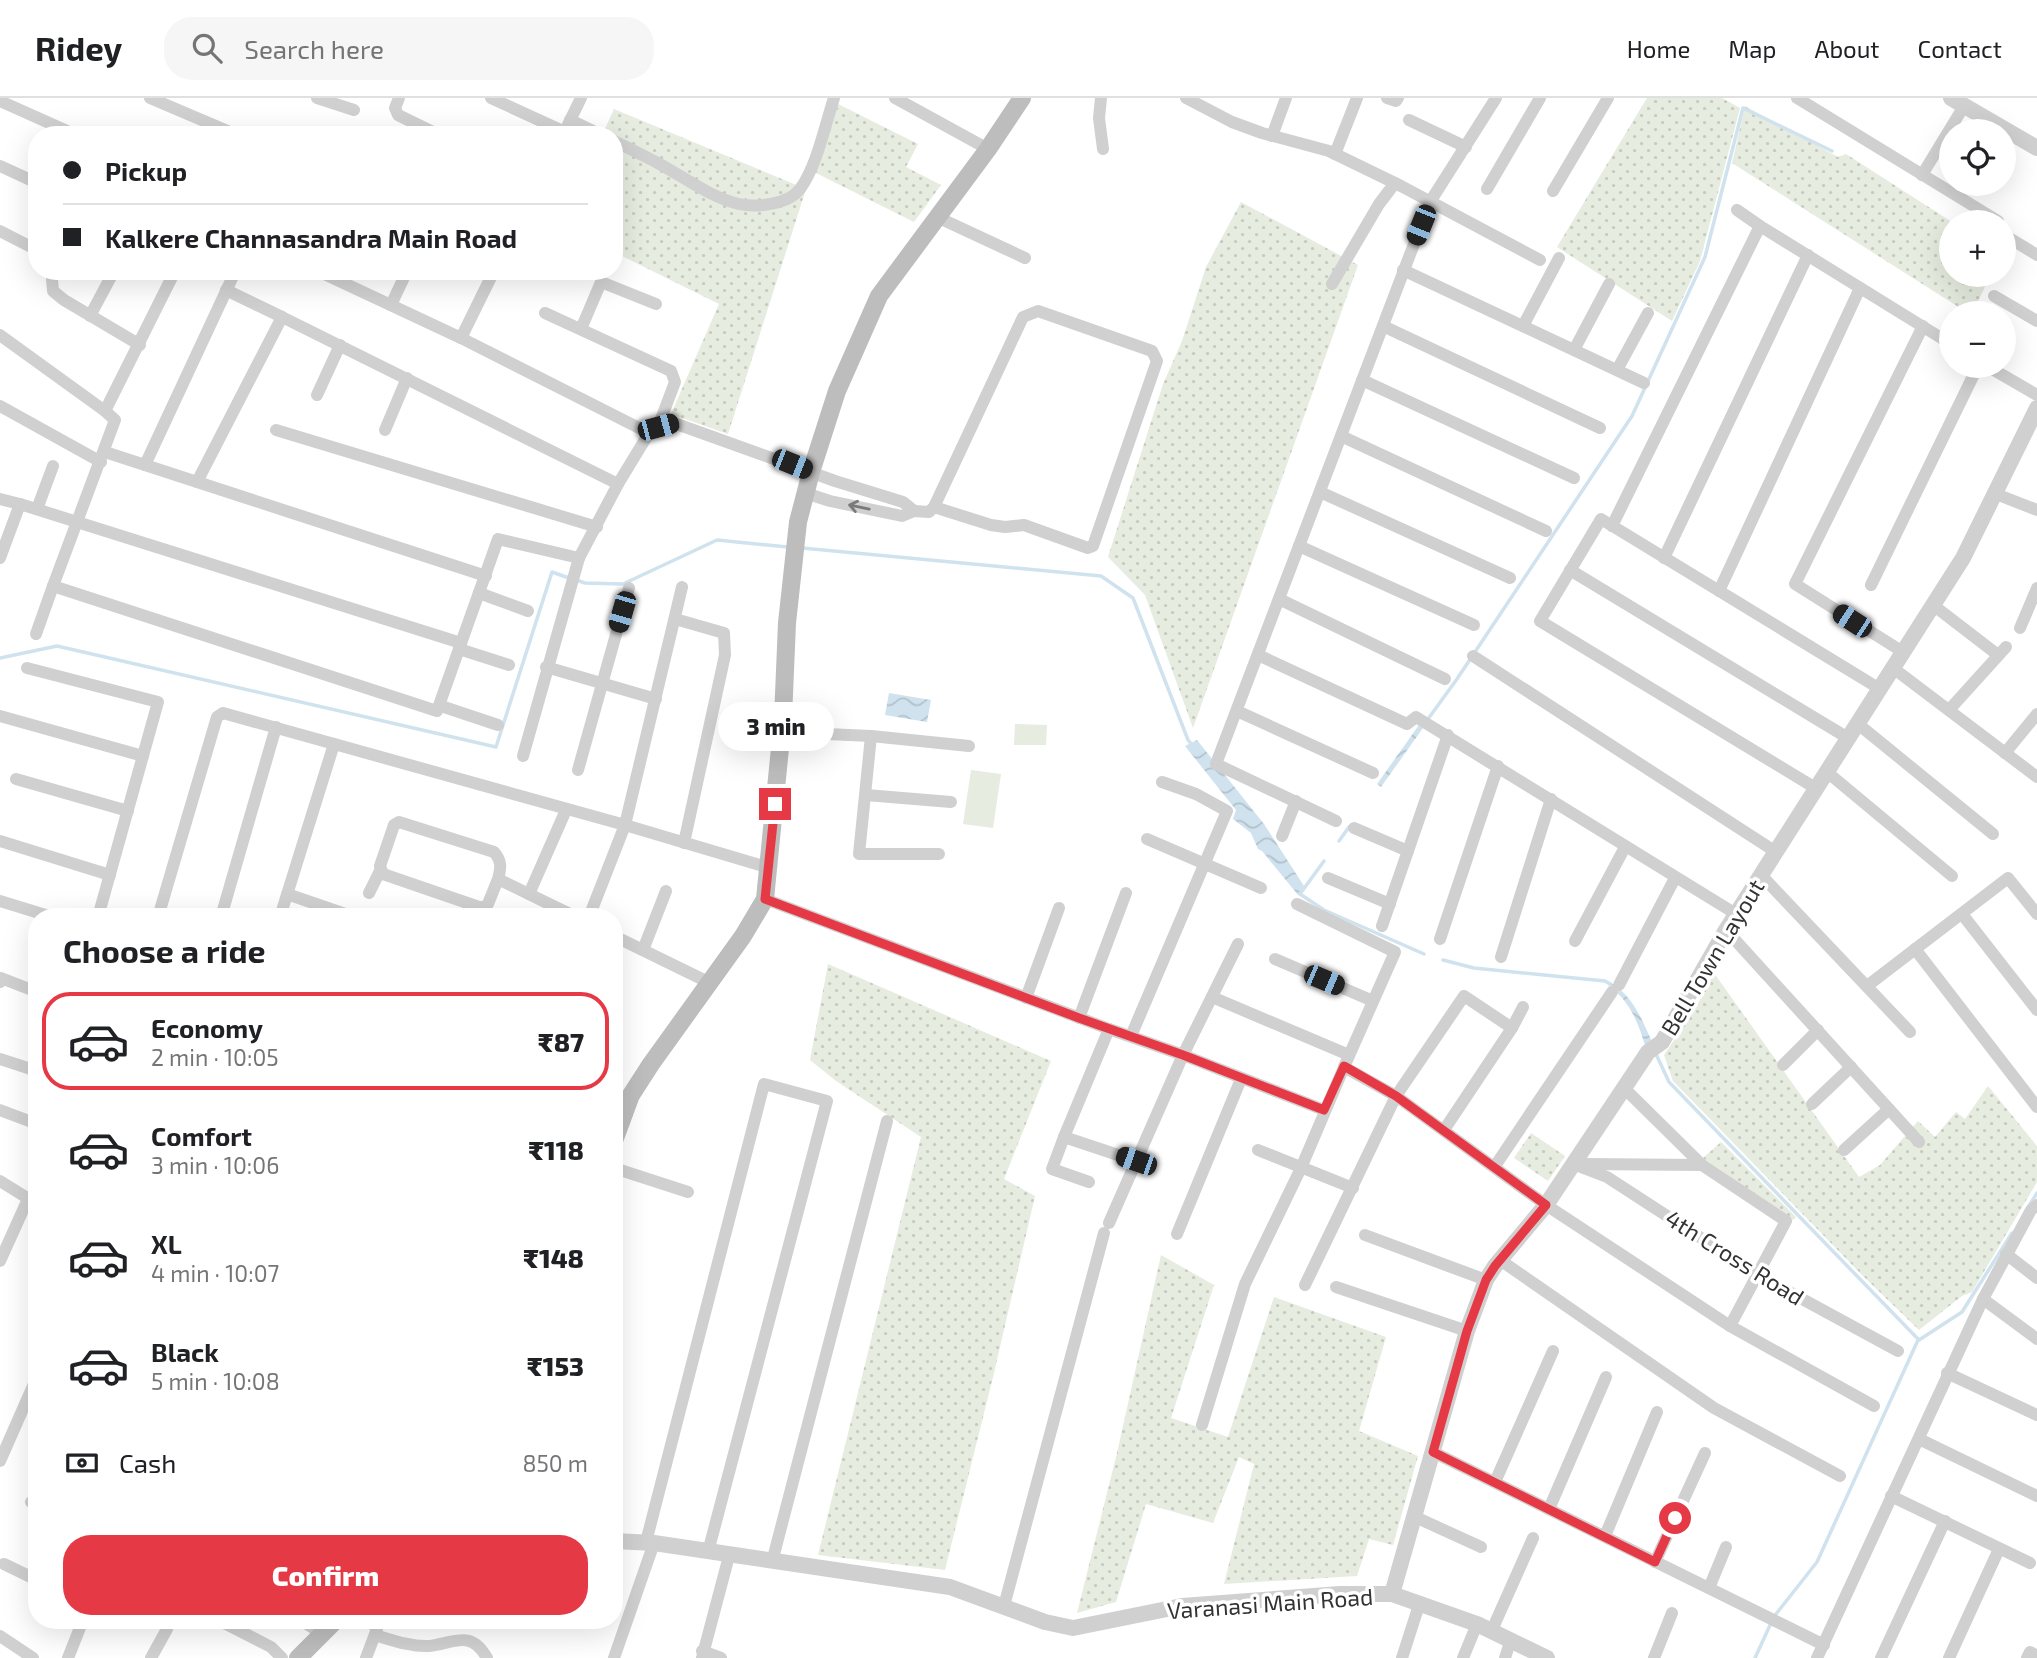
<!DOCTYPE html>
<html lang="en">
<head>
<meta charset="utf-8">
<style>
	:root { --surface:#fff; --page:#f6f6f6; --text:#202124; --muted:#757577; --line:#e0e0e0; --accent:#e63946 }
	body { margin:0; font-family:"Exo 2",sans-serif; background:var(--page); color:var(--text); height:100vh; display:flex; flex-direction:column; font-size:26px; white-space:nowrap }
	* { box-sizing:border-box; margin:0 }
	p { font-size:23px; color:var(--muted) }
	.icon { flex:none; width:38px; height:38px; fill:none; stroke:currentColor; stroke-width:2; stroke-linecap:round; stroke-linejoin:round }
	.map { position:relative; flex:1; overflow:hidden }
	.details { position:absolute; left:28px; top:810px; width:595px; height:721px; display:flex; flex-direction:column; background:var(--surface); border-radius:28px; box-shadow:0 7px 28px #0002 }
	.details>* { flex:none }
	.guide { position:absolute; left:28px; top:28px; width:595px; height:154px; border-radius:28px; box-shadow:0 7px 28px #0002; display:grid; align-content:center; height:154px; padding:0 35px; background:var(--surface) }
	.buttons { position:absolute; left:1939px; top:21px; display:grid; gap:14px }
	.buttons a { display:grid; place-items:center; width:77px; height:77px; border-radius:50%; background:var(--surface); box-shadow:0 7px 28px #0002; font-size:35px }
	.end { position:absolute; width:32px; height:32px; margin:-16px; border:9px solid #e63946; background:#fff; box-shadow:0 0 0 4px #fff }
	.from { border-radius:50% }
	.bubble { position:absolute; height:49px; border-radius:24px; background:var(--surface); box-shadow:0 7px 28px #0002; font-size:23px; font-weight:800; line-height:49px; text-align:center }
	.car { position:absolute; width:21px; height:42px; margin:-21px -10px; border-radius:9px; box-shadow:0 0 5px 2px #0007; background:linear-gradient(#222 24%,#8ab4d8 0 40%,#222 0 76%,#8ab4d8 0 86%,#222 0) }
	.guide b { display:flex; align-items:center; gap:24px; height:66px; font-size:26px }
	.guide b+b { border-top:2px solid var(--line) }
	.guide i { width:18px; height:18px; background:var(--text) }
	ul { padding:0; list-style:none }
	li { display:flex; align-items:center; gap:21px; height:98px; margin:0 14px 10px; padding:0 21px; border:4px solid transparent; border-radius:28px }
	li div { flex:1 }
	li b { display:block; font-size:26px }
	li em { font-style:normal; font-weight:800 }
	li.active { border-color:var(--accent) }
	li>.icon { width:63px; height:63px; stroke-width:1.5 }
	h2 { padding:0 35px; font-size:32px; line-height:84px }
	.pay { display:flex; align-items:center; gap:18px; height:77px; padding:0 35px; font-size:26px }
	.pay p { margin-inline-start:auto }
	.button { display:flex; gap:14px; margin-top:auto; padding:14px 35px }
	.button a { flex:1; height:80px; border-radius:28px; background:var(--accent); color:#fff; font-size:28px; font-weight:800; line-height:80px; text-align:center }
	header { display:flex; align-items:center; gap:42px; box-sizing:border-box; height:98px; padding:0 35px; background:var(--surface); border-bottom:2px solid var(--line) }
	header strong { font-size:33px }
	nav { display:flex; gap:38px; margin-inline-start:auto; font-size:24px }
	.search { width:490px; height:63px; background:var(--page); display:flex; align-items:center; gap:18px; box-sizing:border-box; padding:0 24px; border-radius:28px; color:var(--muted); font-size:26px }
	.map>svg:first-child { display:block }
	.grass { fill:url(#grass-dots) }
	.garden { fill:#e6ecdf }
	.water { fill:url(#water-waves) }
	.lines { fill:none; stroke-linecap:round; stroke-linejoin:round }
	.stream { stroke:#cfe2ee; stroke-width:3.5 }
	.minor { stroke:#d0d0d0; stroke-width:12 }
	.tertiary { stroke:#d0d0d0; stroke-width:16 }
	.secondary { stroke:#bdbdbd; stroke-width:18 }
	.oneway { stroke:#7a7a7a }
	.route { stroke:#e63946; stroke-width:9 }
	.labels { text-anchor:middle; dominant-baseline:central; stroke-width:7; stroke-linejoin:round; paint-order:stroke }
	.street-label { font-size:23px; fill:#333; stroke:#fff }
</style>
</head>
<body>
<header>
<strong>Ridey</strong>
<div class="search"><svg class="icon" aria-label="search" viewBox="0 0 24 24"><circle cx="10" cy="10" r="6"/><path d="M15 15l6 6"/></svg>Search here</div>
<nav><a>Home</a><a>Map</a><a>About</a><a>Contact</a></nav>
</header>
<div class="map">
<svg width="2037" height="1560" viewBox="0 0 2037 1560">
	<defs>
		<pattern id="grass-dots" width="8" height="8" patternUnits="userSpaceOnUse" patternTransform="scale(1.75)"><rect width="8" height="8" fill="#e6ecdf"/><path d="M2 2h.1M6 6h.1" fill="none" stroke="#c6cbc0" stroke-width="1.8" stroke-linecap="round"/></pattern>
		<pattern id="water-waves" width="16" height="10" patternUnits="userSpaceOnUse" patternTransform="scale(1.75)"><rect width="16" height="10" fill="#cfe2ee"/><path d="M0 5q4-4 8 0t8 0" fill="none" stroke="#b2c2cd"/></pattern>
	</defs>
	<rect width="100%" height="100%" fill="#fff"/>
	<g class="grass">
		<polygon points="1647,0 1722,0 1740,10 1700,163 1672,223 1557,149"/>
		<polygon points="836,5 918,46 906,69 941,87 914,124 812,73"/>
		<polygon points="1745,8 1838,59 1846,56 1952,124 1951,177 1990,177 1973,215 1968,215 1732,65"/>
		<polygon points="614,11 806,91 728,336 671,316 719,206 614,154 614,37 602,37"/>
		<polygon points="1241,104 1358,167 1193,630 1145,497 1108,459 1163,286 1182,243 1206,169"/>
		<polygon points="828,866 1051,963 1004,1081 1035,1098 993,1279 945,1472 818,1457 921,1039 836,983 810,962"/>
		<polygon points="1714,875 1859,1079 1880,1067 1918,1023 1935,1039 1956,1014 1965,1021 1988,988 2037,1048 2037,1084 1972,1194 1962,1198 1919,1232 1862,1177 1673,983 1664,957 1694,913"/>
		<polygon points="1531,1035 1565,1058 1548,1083 1514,1060"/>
		<polygon points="1721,1044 1796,1119 1793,1122 1703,1060"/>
		<polygon points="1161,1157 1214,1187 1171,1320 1228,1339 1274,1199 1386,1239 1359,1333 1418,1358 1393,1447 1369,1441 1357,1478 1224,1486 1254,1366 1239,1359 1213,1425 1146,1406 1116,1504 1077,1515 1117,1355"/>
	</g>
	<g class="garden">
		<polygon points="1015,626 1047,627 1046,647 1014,647"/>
		<polygon points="971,672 1001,676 993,730 963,726"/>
	</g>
	<g class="water">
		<polygon points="889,595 931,602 927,624 885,617"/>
		<polygon points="1419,627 1423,630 1381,689 1377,686"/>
		<polygon points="1197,642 1264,726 1304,788 1298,797 1262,753 1258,751 1251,735 1233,721 1236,712 1185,648"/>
		<path d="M 1610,884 C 1634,899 1642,922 1653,946 L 1646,950 C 1638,925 1631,904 1608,887 Z"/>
	</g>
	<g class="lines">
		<g class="stream">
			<polyline points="802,450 1101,478 1133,500 1188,642 1193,648"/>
			<polyline points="576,482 585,485 623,486 717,442 788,449"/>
			<polyline points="0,560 57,548 496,649 552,474 569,480"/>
			<polyline points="1428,621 1457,581 1632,318 1705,159 1743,10 1832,53"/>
			<polyline points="1339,743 1349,729"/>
			<polyline points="1300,796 1324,763"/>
			<polyline points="1300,796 1324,812 1424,856"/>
			<polyline points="1443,862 1474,870 1605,883 1610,886"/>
			<polyline points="1656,956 1669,984 1919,1242 1962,1214 2012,1135"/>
			<polyline points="2029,1108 2037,1095"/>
			<polyline points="1776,1516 1817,1464 1918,1242"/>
			<polyline points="1755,1560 1771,1525"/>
		</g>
		<g class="minor">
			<polyline points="150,0 237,37"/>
			<polyline points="317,0 354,12"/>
			<polyline points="399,0 395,10 398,17 439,37"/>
			<polyline points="491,0 565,34"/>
			<polyline points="895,0 988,51"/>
			<polyline points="1101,0 1099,20 1103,51"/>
			<polyline points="1186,0 1232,24 1262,35 1329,53 1401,88 1540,162"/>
			<polyline points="1387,0 1396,3 1398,0"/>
			<polyline points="1797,0 1998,123"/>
			<polyline points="0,3 76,37"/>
			<polyline points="570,22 593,33"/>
			<polyline points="1409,22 1466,49"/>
			<polyline points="563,37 581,0"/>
			<polyline points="1272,38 1286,0"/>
			<path d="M 614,43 C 630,51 647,59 663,68 C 687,81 712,100 739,106 C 757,110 789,106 800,91 C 817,68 825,27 834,0"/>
			<polyline points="1335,56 1357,0"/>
			<polyline points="0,68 37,85"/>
			<polyline points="1922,77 1964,8"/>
			<polyline points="1487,91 1540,0"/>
			<polyline points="1553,93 1608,0"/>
			<polyline points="1737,112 1760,128"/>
			<polyline points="937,119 1025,160"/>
			<polyline points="0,133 37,152"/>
			<polyline points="2006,138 2037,157"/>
			<polyline points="1403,172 1644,285"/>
			<polyline points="56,173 52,181 53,193 64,202 140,247"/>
			<polyline points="318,173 461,240 649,335"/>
			<polyline points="1332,186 1379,106 1395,85"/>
			<polyline points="226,192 282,219"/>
			<polyline points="1994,198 2037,223"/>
			<polyline points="391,207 407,173"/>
			<polyline points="545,215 671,273 675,284 658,329"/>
			<polyline points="90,218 114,173"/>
			<polyline points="1383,228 1600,330"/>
			<polyline points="1523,228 1559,160"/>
			<polyline points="581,231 601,184 656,206"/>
			<polyline points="0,237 105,313 115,322 53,488 437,613 498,441 579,460 618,386 649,335 674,325 835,383 903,404 914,413"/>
			<polyline points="461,240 494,173"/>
			<polyline points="1574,252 1609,186"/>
			<polyline points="1987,268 2037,297"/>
			<polyline points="1617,272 1648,215"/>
			<polyline points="1362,282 1574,380"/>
			<polyline points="317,297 340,247"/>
			<polyline points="0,308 101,364"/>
			<polyline points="105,313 175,173"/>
			<polyline points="276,332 597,429"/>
			<polyline points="385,332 407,280"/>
			<polyline points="1341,338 1546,433"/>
			<polyline points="105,354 486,478"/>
			<polyline points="145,367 234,176"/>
			<polyline points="197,384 282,219 618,386"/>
			<polyline points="1320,394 1510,480"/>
			<polyline points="805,395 830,403 902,418 914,413 929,414 934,409 1023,219 1038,213 1152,253 1157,263 1093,448 1088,450 1024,427 1005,429 991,427 934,409"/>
			<polyline points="1996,396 2037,412"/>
			<polyline points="0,401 20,406 0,460"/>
			<polyline points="20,406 461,545"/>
			<polyline points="37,411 53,368"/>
			<polyline points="1612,428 1760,128 1951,246"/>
			<polyline points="1299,448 1474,527"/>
			<polyline points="1664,460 1808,157"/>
			<polyline points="1570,472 1848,640"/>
			<polyline points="1871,487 1978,268"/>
			<polyline points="1719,493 1860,190"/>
			<polyline points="479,495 528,513"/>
			<polyline points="1279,501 1445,581"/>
			<polyline points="1933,507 1998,557"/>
			<polyline points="675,521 724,535 725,557 684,745"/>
			<polyline points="2020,530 2037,490"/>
			<polyline points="36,536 53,488"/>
			<polyline points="459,551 509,567"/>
			<polyline points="1903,554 1795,486 1923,228"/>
			<polyline points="1258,557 1407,626 1416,619 1736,816"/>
			<polyline points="1473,558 1776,754"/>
			<polyline points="546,569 656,601"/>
			<polyline points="27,570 158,604 98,819"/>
			<polyline points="1893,570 2037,679"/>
			<polyline points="441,608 498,627"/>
			<polyline points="1949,612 2006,549"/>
			<polyline points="1237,613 1373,675"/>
			<polyline points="0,618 143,658"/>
			<polyline points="1858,626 1993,736"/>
			<polyline points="782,634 871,638 859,756 939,756"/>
			<polyline points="871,638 969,648"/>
			<polyline points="2005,655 2037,616"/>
			<polyline points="523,658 579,460"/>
			<polyline points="578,672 629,490"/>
			<polyline points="1827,674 1952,778"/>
			<polyline points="16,681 128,713"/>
			<polyline points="1817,691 1540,523 1601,421 1880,591"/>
			<polyline points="866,697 951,704"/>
			<polyline points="1336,723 1216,666 1430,104 1496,0"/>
			<polyline points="1354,730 1408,753"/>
			<polyline points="1282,738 1296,703"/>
			<polyline points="1147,741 1261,790"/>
			<polyline points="0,743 110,777"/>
			<polyline points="1761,777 1910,934"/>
			<polyline points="1328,780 1390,806"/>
			<path d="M 498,781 L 488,806 L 484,809 L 479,809 L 383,776 L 380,768 L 394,727 L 399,724 L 494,754 C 502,763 501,770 498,781 L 576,819"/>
			<polyline points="369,795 380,773"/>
			<polyline points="287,796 354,819"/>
			<polyline points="529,796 566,712"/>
			<polyline points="765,801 1109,931 1183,957 1324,1012"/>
			<polyline points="0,803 52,819"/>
			<polyline points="1297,806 1395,854 1344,969"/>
			<polyline points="1962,816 2037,912"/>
			<polyline points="158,819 217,619 223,615 625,727 770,770"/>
			<polyline points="221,819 276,629"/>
			<polyline points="280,819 334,646"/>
			<polyline points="589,819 625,727 682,489"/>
			<polyline points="1382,828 1448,637"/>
			<polyline points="1726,832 1919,1044"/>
			<polyline points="614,838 708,884"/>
			<polyline points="1440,841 1498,668"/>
			<polyline points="1575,843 1625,749"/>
			<polyline points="1915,851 2037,1009"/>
			<polyline points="643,852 666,793"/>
			<polyline points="1501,859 1551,701"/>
			<polyline points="1275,861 1373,903"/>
			<polyline points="0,884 1,880 37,894"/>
			<polyline points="1619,887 1675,780"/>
			<polyline points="1867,888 2008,780 2037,816"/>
			<polyline points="1212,899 1349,957"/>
			<polyline points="1026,900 1059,810"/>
			<polyline points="1079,920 1126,795"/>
			<polyline points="1512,930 1523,909"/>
			<polyline points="1131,938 1227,713 1196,696 1162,684"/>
			<polyline points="0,961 37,973"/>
			<polyline points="1783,967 1818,932"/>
			<polyline points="1623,989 1702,1067"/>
			<polyline points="1812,1006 1851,969"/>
			<polyline points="0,1012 37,1026"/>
			<polyline points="1064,1039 1109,931"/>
			<polyline points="1258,1052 1353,1090"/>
			<polyline points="1844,1052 1889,1011"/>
			<polyline points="1573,1066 1607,1079 1758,1177 1898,1253"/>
			<polyline points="1583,1066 1702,1067 1786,1123 1730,1228"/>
			<polyline points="1495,1068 1612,894"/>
			<polyline points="614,1070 688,1094"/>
			<polyline points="0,1083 37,1106"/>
			<polyline points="1089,1084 1052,1071 1064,1039 1136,1063"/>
			<polyline points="1109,1125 1183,957 1238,846"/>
			<polyline points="1177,1136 1241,981"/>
			<polyline points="1365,1137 1486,1182"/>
			<polyline points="2006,1156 2037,1180"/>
			<polyline points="1500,1162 1714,1310 1840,1378"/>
			<polyline points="0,1163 28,1101"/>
			<polyline points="1305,1187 1396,998 1464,898 1512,930 1444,1032"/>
			<polyline points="1336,1189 1467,1233"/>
			<polyline points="1983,1201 2037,1241"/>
			<polyline points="1947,1275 2037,1317"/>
			<polyline points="1202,1327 1245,1186 1301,1070 1344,969 1396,998 1546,1107 1730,1228 1874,1308"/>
			<polyline points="1919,1341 2037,1398"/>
			<polyline points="1433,1354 1824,1547"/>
			<polyline points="0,1363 37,1279"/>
			<polyline points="1495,1384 1553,1253"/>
			<polyline points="1891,1398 2030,1465"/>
			<polyline points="31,1404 37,1407"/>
			<polyline points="1549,1411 1606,1279"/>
			<polyline points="1413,1418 1481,1449"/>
			<polyline points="1605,1438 1657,1314"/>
			<polyline points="646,1444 764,986 827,1003 708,1454"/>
			<polyline points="772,1464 887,1023"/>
			<polyline points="1655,1464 1705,1355"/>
			<polyline points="4,1466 37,1482"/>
			<polyline points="1709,1490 1726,1449"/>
			<polyline points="1004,1508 1104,1135"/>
			<polyline points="218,1522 271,1549 282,1560"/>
			<polyline points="301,1522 322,1536"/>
			<polyline points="1492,1532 1533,1440"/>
			<path d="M 375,1537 C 392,1542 411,1549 429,1548 C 454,1545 471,1531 487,1560"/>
			<polyline points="0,1538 33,1560"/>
			<polyline points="702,1553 721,1560"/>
			<polyline points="68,1560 83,1522"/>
			<polyline points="151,1560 167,1531"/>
			<polyline points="366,1560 377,1531 369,1522"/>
			<polyline points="614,1560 654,1445"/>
			<polyline points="702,1560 729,1458"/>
			<polyline points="1402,1560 1420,1504"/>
			<polyline points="1463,1560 1477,1526"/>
			<polyline points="1505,1560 1511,1541"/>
			<polyline points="1654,1560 1672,1515"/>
			<polyline points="1817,1560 1983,1201 2031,1112 2037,1107"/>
			<polyline points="1881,1560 1945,1423"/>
			<polyline points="1949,1560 1999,1451"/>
			<polyline points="2027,1560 2030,1554 2037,1558"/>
		</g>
		<g class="tertiary">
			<polyline points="1951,0 2037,50"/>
			<polyline points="614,1443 654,1445 950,1489 1045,1524 1073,1530 1182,1508 1340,1496 1392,1496 1477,1526 1547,1560"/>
			<polyline points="1392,1496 1467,1233 1486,1182 1495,1168 1546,1107 1648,954 1662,944 1726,832 1963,460 2037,310"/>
		</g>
		<g class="secondary">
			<polyline points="614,1043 631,997 651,966 743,838 765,801 783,620 787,525 798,424 811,374 837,293 879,198 988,51 1022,0"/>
			<polyline points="298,1560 336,1522"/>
		</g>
	</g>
	<defs><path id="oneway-shaft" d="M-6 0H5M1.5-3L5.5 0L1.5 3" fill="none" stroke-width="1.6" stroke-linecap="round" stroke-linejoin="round" transform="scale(1.75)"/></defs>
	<use class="oneway" href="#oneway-shaft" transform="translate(859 409) rotate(-168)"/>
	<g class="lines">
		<polyline class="route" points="775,706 765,801 1079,920 1183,957 1324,1012 1344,968 1396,998 1546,1107 1495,1168 1486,1182 1467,1233 1433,1354 1655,1464 1675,1420"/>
	</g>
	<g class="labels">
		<g class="street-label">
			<text transform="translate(1712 859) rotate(-59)">Bell Town Layout</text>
			<text transform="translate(1735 1159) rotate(32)">4th Cross Road</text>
			<text transform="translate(1270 1505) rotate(-4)">Varanasi Main Road</text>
		</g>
	</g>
</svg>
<div class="buttons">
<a><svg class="icon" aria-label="locate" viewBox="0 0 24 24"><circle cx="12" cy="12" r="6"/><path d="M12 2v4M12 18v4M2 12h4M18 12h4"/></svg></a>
<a>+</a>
<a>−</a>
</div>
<i class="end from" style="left:1675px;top:1420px"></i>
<i class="end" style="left:775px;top:706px"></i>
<div class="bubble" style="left:718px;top:604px;width:116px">3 min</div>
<i class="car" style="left:1421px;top:127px;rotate:202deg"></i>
<i class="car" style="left:658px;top:329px;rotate:75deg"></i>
<i class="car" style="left:792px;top:366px;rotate:112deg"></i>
<i class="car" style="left:622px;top:514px;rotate:196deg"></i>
<i class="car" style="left:1852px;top:523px;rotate:303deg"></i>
<i class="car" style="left:1324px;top:882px;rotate:113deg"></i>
<i class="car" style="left:1136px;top:1063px;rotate:289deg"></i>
<div class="guide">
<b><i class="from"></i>Pickup</b>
<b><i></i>Kalkere Channasandra Main Road</b>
</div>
<section class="details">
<h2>Choose a ride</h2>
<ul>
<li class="active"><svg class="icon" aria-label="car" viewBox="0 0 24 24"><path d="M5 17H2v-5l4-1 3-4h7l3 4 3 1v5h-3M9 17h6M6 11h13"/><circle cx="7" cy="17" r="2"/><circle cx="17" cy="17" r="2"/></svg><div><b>Economy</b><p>2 min · 10:05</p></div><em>₹87</em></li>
<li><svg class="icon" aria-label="car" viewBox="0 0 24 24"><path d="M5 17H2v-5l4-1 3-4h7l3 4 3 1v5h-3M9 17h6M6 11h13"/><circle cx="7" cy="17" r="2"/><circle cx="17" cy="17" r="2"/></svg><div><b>Comfort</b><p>3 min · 10:06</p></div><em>₹118</em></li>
<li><svg class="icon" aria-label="car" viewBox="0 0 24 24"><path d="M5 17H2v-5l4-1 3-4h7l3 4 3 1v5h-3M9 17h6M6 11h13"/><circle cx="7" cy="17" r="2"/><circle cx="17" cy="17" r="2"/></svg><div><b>XL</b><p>4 min · 10:07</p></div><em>₹148</em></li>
<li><svg class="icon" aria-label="car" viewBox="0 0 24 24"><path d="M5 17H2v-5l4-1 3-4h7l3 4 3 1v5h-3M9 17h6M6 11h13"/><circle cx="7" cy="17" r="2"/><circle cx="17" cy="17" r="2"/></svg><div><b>Black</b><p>5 min · 10:08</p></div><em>₹153</em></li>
</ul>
<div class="pay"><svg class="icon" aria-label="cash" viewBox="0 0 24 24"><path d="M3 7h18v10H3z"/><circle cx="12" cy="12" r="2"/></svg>Cash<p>850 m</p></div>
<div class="button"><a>Confirm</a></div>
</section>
</div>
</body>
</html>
